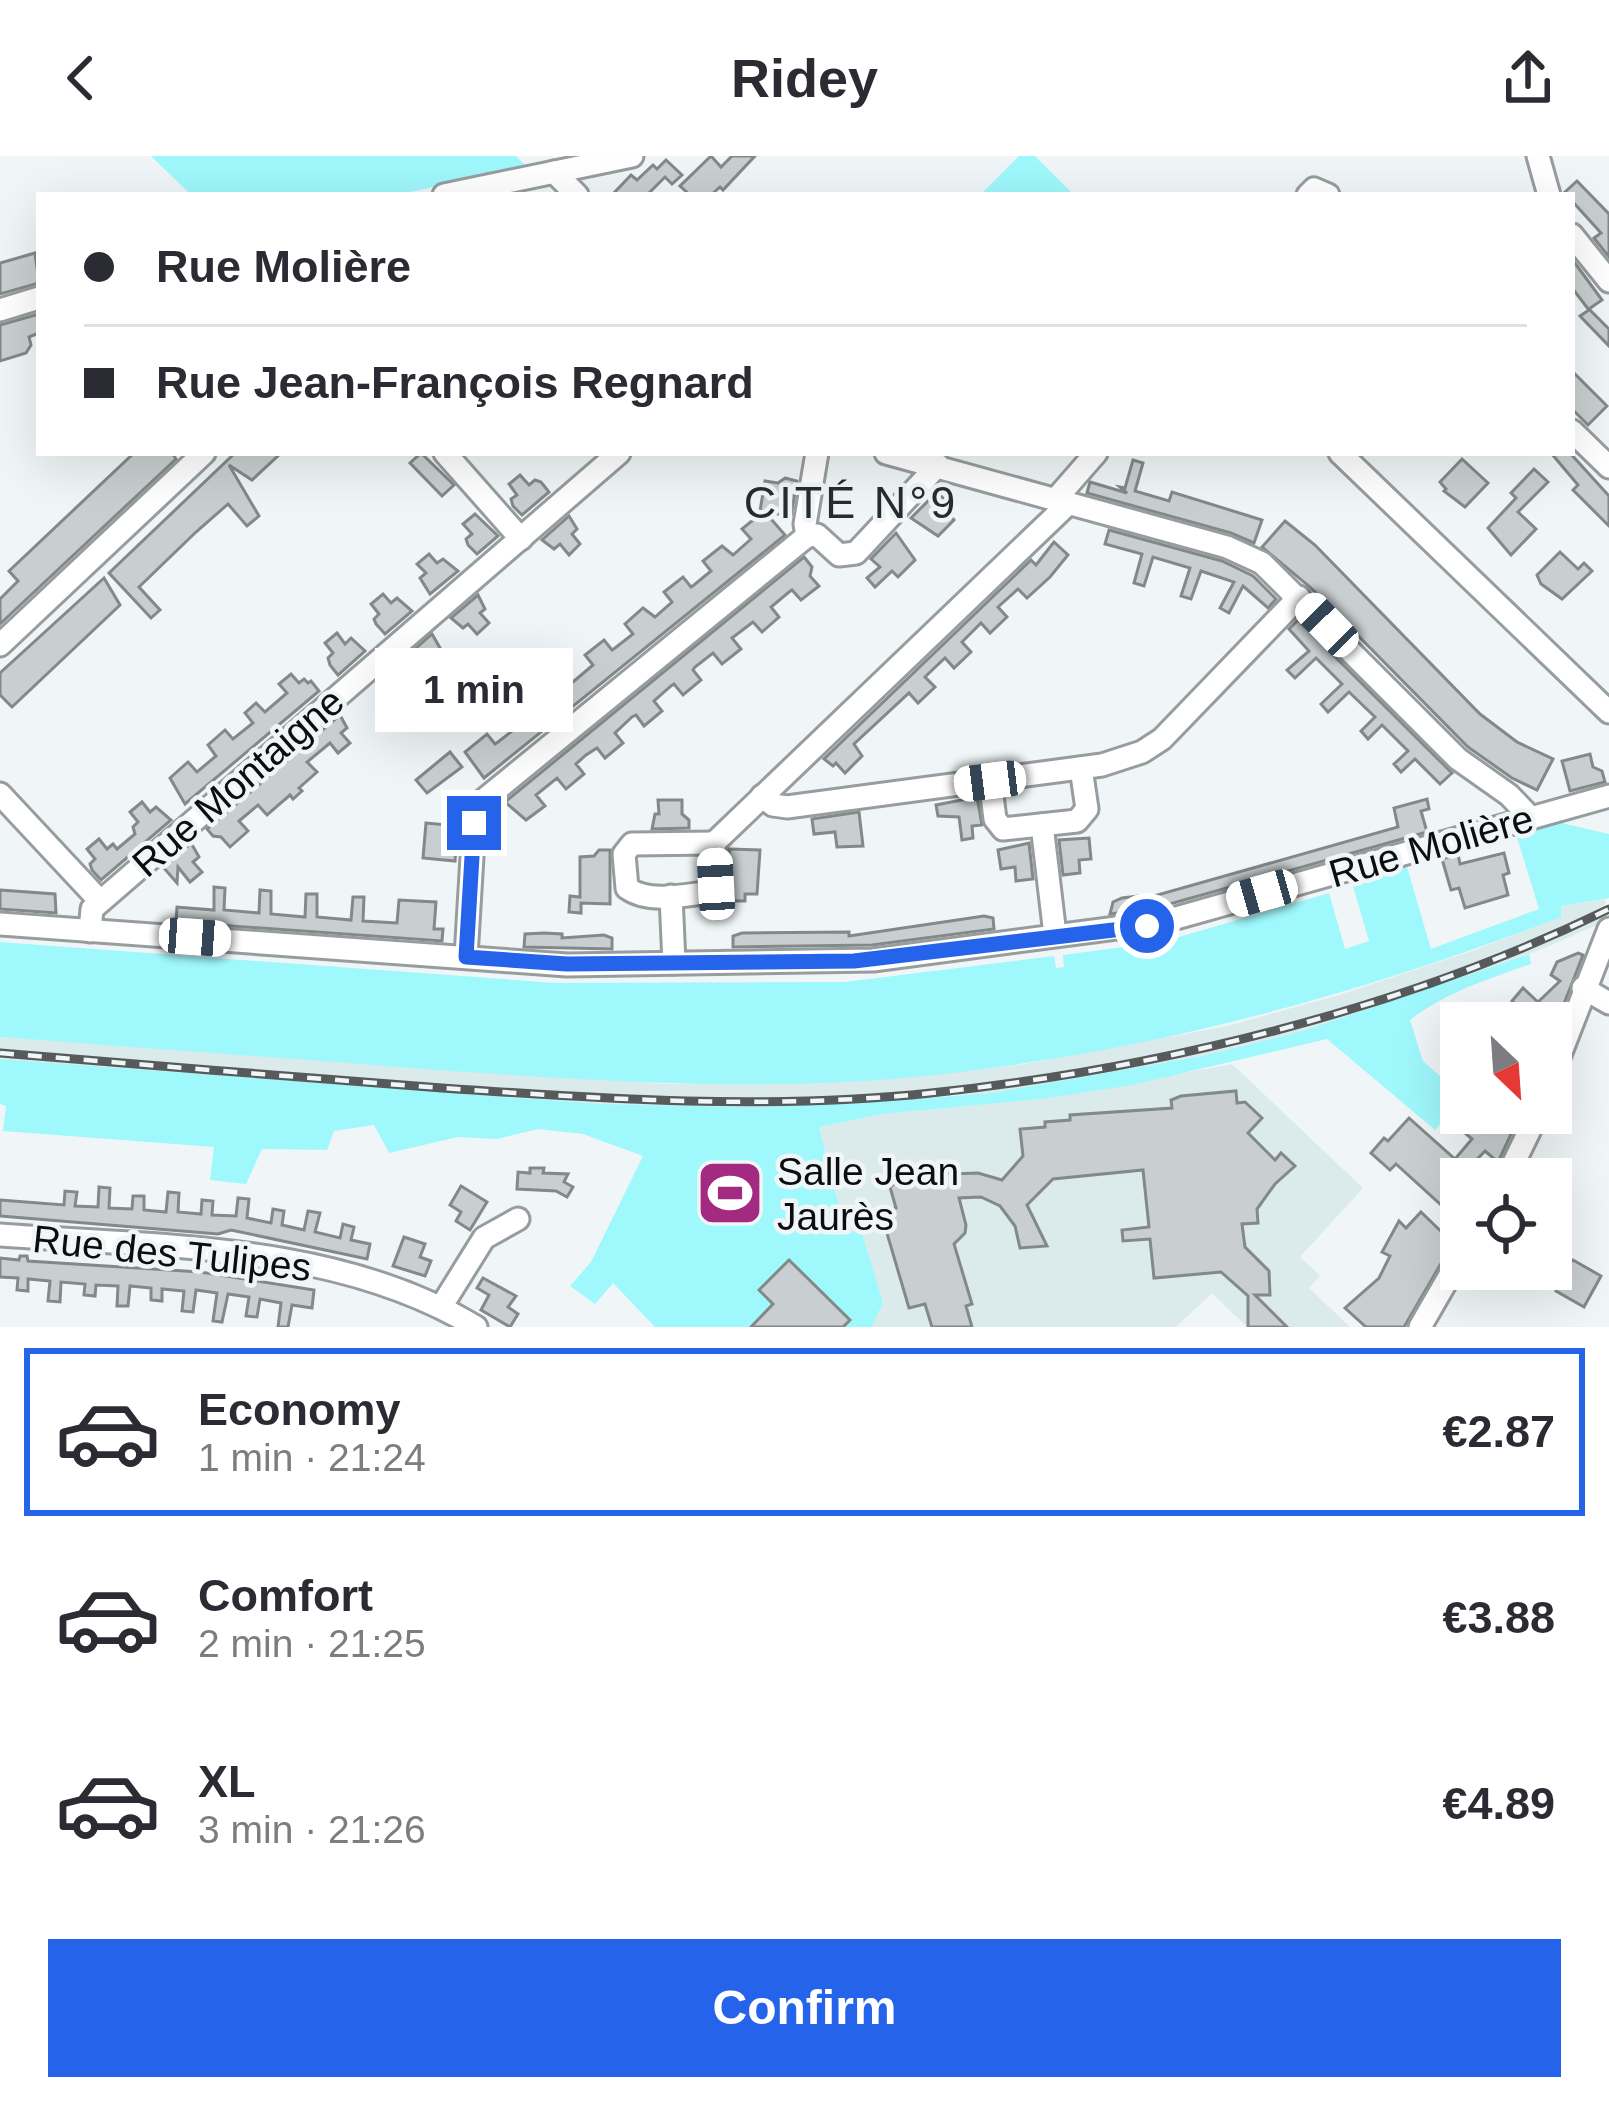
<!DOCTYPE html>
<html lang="en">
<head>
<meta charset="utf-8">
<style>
	:root { --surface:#fff; --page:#f7f7f7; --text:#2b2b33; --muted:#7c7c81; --line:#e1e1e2; --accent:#2563eb }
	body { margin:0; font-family:Helvetica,sans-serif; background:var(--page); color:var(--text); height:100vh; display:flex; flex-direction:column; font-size:45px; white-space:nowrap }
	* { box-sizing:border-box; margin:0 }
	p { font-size:39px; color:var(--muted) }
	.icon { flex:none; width:66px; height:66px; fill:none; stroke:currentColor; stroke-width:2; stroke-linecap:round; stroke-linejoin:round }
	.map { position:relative; height:1171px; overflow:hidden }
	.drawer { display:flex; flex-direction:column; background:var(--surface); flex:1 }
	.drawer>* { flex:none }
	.top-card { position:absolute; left:36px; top:36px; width:1539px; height:264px; border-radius:0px; box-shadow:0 12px 48px #0002; display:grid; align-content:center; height:264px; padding:0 48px; background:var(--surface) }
	.needle { width:78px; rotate:155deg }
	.buttons { position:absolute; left:1440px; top:846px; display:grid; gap:24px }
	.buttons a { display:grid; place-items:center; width:132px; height:132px; border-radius:0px; background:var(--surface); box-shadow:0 12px 48px #0002; font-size:60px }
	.end { position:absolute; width:54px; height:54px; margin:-27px; border:15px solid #2563eb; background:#fff; box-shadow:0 0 0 6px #fff }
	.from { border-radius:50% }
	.bubble { position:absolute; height:84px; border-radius:0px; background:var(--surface); box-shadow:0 12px 48px #0002; font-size:39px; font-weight:800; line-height:84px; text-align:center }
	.car { position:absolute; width:36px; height:72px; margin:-36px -18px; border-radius:15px; box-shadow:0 0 9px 3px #0007; background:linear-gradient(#fff 24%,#345 0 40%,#fff 0 76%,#345 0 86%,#fff 0) }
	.top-card b { display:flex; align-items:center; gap:42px; height:114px; font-size:45px }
	.top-card b+b { border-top:3px solid var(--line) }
	.top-card i { width:30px; height:30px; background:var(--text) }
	ul { padding:21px 0 0; list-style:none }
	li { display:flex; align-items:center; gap:36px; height:168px; margin:0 24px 18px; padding:0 24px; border:6px solid transparent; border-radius:0px }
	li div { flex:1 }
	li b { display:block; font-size:45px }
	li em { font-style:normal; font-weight:800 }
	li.active { border-color:var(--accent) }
	li>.icon { width:108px; height:108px; stroke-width:1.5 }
	.action { display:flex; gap:24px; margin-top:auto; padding:24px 48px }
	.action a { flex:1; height:138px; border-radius:0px; background:var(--accent); color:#fff; font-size:48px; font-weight:800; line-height:138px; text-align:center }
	header { display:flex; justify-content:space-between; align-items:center; height:156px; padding:0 48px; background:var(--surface); font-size:54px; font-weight:800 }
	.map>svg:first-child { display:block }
	.built { fill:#dbeaea }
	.green { fill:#9ff8fc }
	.building { fill:#c9cfd0; stroke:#838989; stroke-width:3 }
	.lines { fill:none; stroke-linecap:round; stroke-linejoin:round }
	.minor-casing { stroke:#979d9e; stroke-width:27 }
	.minor { stroke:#fff; stroke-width:21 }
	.rail-casing { stroke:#575a5b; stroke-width:9 }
	.rail { stroke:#f0f6f7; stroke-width:4.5; stroke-dasharray:14; stroke-linecap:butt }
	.route { stroke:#2563eb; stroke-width:15 }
	.labels { text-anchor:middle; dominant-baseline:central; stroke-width:9; stroke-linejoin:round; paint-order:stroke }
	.street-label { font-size:39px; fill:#0b0d0e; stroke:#f0f6f7 }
	.poi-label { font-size:39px; fill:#0b0d0e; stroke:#f0f6f7; text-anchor:start }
	.quarter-label { font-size:45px; letter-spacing:3px; fill:#272c2c; stroke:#f0f6f7 }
</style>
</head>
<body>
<header><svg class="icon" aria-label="back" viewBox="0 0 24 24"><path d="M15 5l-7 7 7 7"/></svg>Ridey<svg class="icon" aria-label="share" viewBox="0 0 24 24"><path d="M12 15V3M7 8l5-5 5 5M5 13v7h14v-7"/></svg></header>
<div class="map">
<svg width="1609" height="1171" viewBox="0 0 1609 1171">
	<rect width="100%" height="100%" fill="#f0f6f7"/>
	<g class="built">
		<polygon points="1606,743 1600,768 1542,793 1303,875 1202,900 992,937 752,951 604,948 0,903 0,881 667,928 900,922 1025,908 1227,870 1339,839 1475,794 1560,761 1560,750"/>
		<polygon points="1232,908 1363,1032 1300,1101 1320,1120 1309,1132 1350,1171 1247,1171 1212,1137 1176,1171 872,1171 883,1146 861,1074 846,1078 819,971 882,958 1041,943"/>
	</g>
	<g class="green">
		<polygon points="151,0 516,0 527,11 396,39 191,39"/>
		<polygon points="1019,0 1035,0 1074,39 980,39"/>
		<path d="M 1557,666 L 1609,678 L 1609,742 L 1561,750 L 1561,761 C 1347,843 1132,901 903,922 C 744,936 584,924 424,913 C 283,902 141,892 0,881 L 0,786 L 556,827 L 845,826 L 1054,800 L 1056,812 L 1064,811 L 1063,799 L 1162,786 L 1329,737 L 1345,793 L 1369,785 L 1350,720 L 1405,704 L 1431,793 L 1539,753 L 1515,675 Z"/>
		<path d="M 1529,798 L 1531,808 C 1488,823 1446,836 1410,864 L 1423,905 L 1461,939 L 1461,945 L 1435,974 L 1327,883 L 1132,929 L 1041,943 L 882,958 L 819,971 L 846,1078 L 861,1074 L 883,1146 L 872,1171 L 655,1171 L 613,1127 L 595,1148 L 570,1130 L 591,1106 L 643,1000 L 583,978 L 538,973 L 497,983 L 458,981 L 389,997 L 374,969 L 334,975 L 327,994 L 262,993 L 246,1028 L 210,1024 L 214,991 L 3,975 L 6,950 L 0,948 L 0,903 L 603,948 L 752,951 L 860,947 L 992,937 L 1202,900 L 1303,875 Z"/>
	</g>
	<g class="building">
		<polygon points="711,0 721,11 732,0 755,0 723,34 720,31 711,39 690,39 680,30"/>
		<polygon points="666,4 682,19 672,28 665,21 647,39 612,39 631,19 637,24 653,9 657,13"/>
		<polygon points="1577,25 1609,58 1609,101 1594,82 1601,77 1572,45 1572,39 1564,37"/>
		<polygon points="35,97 39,127 0,138 0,107"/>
		<polygon points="1572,103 1602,144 1589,153 1609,173 1609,190 1580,160 1589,154 1572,132"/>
		<polygon points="39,158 39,177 29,181 31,189 26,197 0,205 0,169"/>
		<polygon points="1572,215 1607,250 1588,269 1572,253"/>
		<polygon points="134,297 172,297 176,303 0,468 0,443 18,425 9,415"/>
		<polygon points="235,297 281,297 252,324 229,309 259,360 247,370 228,348 196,376 139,431 160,454 151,462 109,417"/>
		<polygon points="421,297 454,329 442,340 410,307"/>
		<polygon points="1551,297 1570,297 1609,340 1609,370 1573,334 1578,329"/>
		<polygon points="1462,303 1488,327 1465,351 1444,335 1446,333 1440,326"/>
		<polygon points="1133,304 1143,307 1135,335 1169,345 1172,336 1262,364 1254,387 1231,377 1087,337 1090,326 1127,337 1120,331 1125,332"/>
		<polygon points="1534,313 1548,326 1518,356 1536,373 1511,399 1488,372 1516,342 1511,337"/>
		<polygon points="520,319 529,329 535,324 541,326 549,336 522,359 513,350 511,343 517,339 509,328"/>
		<polygon points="785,322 797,325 791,360 765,356 785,379 484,622 465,596 487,578 495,588 498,586 516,572 508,562 526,547 534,556 537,555 554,541 546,531 565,516 573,526 593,509 585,499 604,484 612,494 615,492 633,478 625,468 643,452 655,461 672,446 664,436 683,421 691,431 694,429 711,415 703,405 722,390 733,399 751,383 742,373 764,355 760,355 765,325 778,327"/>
		<polygon points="937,336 946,345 945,354 954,364 938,380 911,362"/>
		<polygon points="475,358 498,380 477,398 468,389 466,383 472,378 463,368"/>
		<polygon points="569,360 577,373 572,378 580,388 569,399 560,388 554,393 542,384"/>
		<polygon points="1285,365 1315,389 1480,558 1517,586 1553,603 1537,634 1512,622 1468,591 1310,431 1262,391"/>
		<polygon points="1109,374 1222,405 1253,420 1276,443 1268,452 1243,430 1229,457 1220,452 1234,426 1201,415 1191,443 1181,440 1190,412 1153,401 1144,430 1134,427 1142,398 1105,388"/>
		<polygon points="896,377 915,404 898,421 892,415 875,431 867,422 880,411 871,403"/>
		<polygon points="1054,386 1068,399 1050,421 1027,442 1018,433 998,451 1007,461 990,477 981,467 962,486 971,496 954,512 945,502 928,518 925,521 935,531 918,547 909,537 854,588 862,600 845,617 836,607 833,610 824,603 1031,404 1036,409"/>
		<polygon points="1560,396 1578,413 1584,407 1592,415 1562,443 1541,428 1537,419"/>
		<polygon points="429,398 437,407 443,403 458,415 430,438 420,422 426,417 417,408"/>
		<polygon points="804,401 812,411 810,420 819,430 801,444 792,434 789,436 771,451 779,461 770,469 762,476 753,466 732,482 741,493 722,508 713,497 695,511 693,514 701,524 683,539 674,528 671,530 654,545 662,555 644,570 636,559 632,561 615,577 623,587 605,602 597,592 586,599 576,608 584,618 566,633 557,622 536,639 545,650 526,664 505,646"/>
		<polygon points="104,422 120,449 12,551 0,539 0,517"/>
		<polygon points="383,438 391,447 397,442 412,455 385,478 376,468 374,463 379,458 371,448"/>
		<polygon points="478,439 485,453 480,457 489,467 477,478 468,468 463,472 451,462"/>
		<polygon points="1298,464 1452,617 1440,628 1415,603 1401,616 1394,608 1408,595 1382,569 1368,583 1361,575 1375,561 1349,536 1328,556 1321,548 1342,528 1316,502 1295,522 1287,514 1309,495 1289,473"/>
		<polygon points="337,477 345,488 351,482 365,495 338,519 330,509 328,502 333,497 325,487"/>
		<polygon points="432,478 440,492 434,497 443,507 431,518 422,508 416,512 405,502"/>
		<polygon points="291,518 299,527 304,523 308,527 311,525 319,535 185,648 170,622 188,606 197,616 216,600 208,589 225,574 233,583 253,567 245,557 256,547 265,556 287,537 279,528"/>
		<polygon points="340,559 347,572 341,577 350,587 338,597 330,587 307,606 317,616 299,632 302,635 293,643 290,639 267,659 258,649 239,665 248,675 230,691 221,681 213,680 207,673"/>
		<polygon points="450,596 462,611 427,637 416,624"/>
		<polygon points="1590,598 1593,611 1602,615 1605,626 1570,635 1562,605"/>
		<polygon points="977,641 982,669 972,670 973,682 962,684 959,661 938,660 936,649"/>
		<polygon points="1427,643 1429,653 1421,655 1427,676 1159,751 1110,758 1113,746 1122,742 1139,740 1140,744 1398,671 1394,652"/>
		<polygon points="658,644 682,644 682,658 689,664 689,672 652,673 655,658 659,658"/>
		<polygon points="142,646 150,656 156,651 171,664 101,724 92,714 90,708 95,703 87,693 99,683 107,693 113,688 117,693 135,678 133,671 138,666 130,656"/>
		<polygon points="859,656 863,690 837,691 835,676 814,678 812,663"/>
		<polygon points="426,667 458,670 455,705 423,702"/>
		<polygon points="1089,682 1091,703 1079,704 1080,717 1063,719 1059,684"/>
		<polygon points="191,687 199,701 193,706 202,716 190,726 178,711 177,727 163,711"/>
		<polygon points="1029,687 1033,723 1016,725 1015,711 1001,713 998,694"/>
		<polygon points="729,693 760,694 757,738 745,738 745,745 734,745"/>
		<polygon points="599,694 610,694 610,748 581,747 581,757 569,756 570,740 580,741 580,701 594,700"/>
		<polygon points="1504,697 1509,717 1503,719 1508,739 1465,752 1459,732 1451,734 1442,703 1458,698 1460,708"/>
		<polygon points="214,731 225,732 224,754 259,757 260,734 271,735 271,758 305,761 306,738 317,738 317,761 351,764 353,741 364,741 363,765 397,767 399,744 436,746 434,773 443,773 442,785 176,766 177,751 214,754"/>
		<polygon points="0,734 55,738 56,757 0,753"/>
		<polygon points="984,760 993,762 994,773 872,789 733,791 733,780 742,777 849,776 849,780"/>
		<polygon points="544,777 562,778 562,782 604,779 612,782 612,793 524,791 525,778"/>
		<polygon points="1578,797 1583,799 1551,881 1551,867 1535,867 1512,845 1523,832 1538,846 1560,825 1551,819 1557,806"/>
		<polygon points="1236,935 1237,947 1245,946 1262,962 1248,977 1275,1004 1281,997 1295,1010 1275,1028 1257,1053 1258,1067 1242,1068 1245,1091 1269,1115 1270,1139 1255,1139 1287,1171 1248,1171 1248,1140 1221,1116 1154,1122 1150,1083 1123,1085 1122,1074 1149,1071 1143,1014 1053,1023 1027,1049 1047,1090 1020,1092 1015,1070 1000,1050 981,1041 959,1042 966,1069 965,1077 954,1088 972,1148 966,1150 972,1171 932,1171 925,1148 909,1152 881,1057 896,1052 890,1031 906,1019 928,1013 948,1014 950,1018 978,1017 1002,1024 1023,1000 1020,973 1045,971 1045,966 1070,964 1070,959 1172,952 1171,944 1181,940"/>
		<polygon points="1469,957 1521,957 1498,1006 1485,995 1467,1014 1477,1023 1461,1023 1461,1067 1396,1008 1390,1014 1371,997 1384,982 1388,985 1409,962 1455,1003 1472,983 1457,970"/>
		<polygon points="530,1012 544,1012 543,1017 568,1018 564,1026 573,1031 567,1041 556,1035 517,1033 518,1016 530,1017"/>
		<polygon points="461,1030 487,1046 470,1074 456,1065 461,1056 450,1049"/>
		<polygon points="99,1031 110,1032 109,1052 132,1053 133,1040 144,1040 144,1054 166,1056 168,1036 179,1037 178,1056 201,1058 202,1044 213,1045 212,1059 236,1060 238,1042 249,1043 247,1062 271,1067 273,1053 284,1055 282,1069 304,1074 308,1055 320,1057 315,1076 340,1082 343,1068 354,1071 351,1084 370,1088 367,1103 231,1074 218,1078 0,1060 0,1044 64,1049 65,1035 77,1036 75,1050 98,1051"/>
		<polygon points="1421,1056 1453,1087 1404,1171 1366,1171 1345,1152 1379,1122 1390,1100 1382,1096 1399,1065 1406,1072"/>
		<polygon points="404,1081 425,1088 420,1101 431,1105 425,1120 393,1110"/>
		<polygon points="20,1100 27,1100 28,1105 200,1116 314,1134 312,1152 292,1149 288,1171 278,1171 281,1147 260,1143 257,1161 246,1160 249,1141 228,1138 222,1166 213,1165 217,1137 196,1134 193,1156 182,1155 184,1135 162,1133 162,1145 151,1144 151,1132 130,1130 128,1150 117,1150 118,1130 96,1129 95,1140 84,1139 85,1128 61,1126 60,1146 48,1145 50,1125 28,1123 28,1135 17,1134 18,1122 0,1121 0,1102 19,1104"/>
		<polygon points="789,1104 850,1164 843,1171 751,1171 773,1148 759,1134"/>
		<polygon points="1573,1104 1601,1120 1584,1151 1556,1135 1566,1110"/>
		<polygon points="483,1122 516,1140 508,1151 518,1158 510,1171 481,1154 489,1139 477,1132"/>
	</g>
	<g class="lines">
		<defs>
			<g id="minor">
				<polyline points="1538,0 1549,39"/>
				<polyline points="554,16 577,39"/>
				<polyline points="444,39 632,0"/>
				<polyline points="1308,39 1314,33 1328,39"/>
				<polyline points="1572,79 1609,125"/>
				<polyline points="0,154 39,142"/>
				<polyline points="1572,275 1609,311"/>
				<polyline points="445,297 521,383"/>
				<polyline points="886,297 1227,391 1262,407 1458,603 1509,639 1531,662"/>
				<polyline points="1340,297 1609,556"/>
				<polyline points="1055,344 1096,297"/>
				<polyline points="807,380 817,379 839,399 856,397 938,309"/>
				<polyline points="807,380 805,368 817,297"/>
				<polyline points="0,489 204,297"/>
				<polyline points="990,624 995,663 1003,673 1077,665 1087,653 1081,612"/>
				<polyline points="0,638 100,745"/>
				<polyline points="762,640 773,649 787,651 1102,609 1142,596 1162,583 1299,441"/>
				<polyline points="1042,669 1055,779"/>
				<polyline points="714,687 1068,348"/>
				<path d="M 714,687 L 716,728 L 711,736 C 686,739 649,748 627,732 L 624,698 L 632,688 Z"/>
				<polyline points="671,740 674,807"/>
				<polyline points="0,768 567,809 873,804 1162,766 1609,640"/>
				<polyline points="90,775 92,753 619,297"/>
				<polyline points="466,801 474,667 480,647 807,380"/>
				<polyline points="1583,832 1609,847"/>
				<polyline points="1551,922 1609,773"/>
				<polyline points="1506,1023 1538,957"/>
				<path d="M 0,1079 C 158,1091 336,1086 476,1171"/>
				<polyline points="441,1151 484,1082 518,1063"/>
				<polyline points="1420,1171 1461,1100"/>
			</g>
		</defs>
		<use href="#minor" class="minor-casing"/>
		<use href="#minor" class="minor"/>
		<defs>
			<path id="rail" d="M 0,897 C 147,909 295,921 442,932 C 604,943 769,954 931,937 C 1159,913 1402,854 1609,753"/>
		</defs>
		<use href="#rail" class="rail-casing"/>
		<use href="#rail" class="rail"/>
	</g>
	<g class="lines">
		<polyline class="route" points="474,667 466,801 567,808 854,805 1147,770"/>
	</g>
	<defs>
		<symbol id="stadium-square" viewBox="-11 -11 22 22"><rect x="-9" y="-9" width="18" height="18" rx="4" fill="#a32a81" stroke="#f0f6f7"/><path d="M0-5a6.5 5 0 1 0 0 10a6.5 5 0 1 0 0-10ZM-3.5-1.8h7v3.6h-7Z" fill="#fff"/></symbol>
	</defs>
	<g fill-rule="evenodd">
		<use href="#stadium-square" x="692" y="999" width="76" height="76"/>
	</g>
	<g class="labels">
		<g class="street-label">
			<text transform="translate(238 626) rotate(-41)">Rue Montaigne</text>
			<text transform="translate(1431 690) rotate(-16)">Rue Molière</text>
			<text transform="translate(172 1097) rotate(6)">Rue des Tulipes</text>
		</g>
		<g class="poi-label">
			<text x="777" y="1015">Salle Jean<tspan x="777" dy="45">Jaurès</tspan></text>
		</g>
		<g class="quarter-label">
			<text x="851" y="346">CITÉ N°9</text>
		</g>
	</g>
</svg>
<div class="buttons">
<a><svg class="needle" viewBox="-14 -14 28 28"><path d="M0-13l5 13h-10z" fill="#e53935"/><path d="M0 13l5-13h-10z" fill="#7c7c81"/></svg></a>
<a><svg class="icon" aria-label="locate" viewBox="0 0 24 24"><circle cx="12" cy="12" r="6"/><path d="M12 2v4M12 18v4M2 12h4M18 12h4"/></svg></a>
</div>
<i class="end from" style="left:1147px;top:770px"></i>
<i class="end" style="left:474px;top:667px"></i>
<div class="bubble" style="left:375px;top:492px;width:198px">1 min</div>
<i class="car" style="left:1327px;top:469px;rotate:316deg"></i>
<i class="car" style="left:990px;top:625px;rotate:263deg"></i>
<i class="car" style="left:716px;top:728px;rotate:357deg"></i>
<i class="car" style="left:1262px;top:737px;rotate:254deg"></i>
<i class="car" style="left:195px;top:781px;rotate:94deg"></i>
<div class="top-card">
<b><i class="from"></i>Rue Molière</b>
<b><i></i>Rue Jean-François Regnard</b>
</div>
</div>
<section class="drawer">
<ul>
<li class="active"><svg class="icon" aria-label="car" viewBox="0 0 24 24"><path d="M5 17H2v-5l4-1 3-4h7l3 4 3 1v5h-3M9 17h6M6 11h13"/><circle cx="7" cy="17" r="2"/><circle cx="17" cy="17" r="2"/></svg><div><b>Economy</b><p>1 min · 21:24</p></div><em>€2.87</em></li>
<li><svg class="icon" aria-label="car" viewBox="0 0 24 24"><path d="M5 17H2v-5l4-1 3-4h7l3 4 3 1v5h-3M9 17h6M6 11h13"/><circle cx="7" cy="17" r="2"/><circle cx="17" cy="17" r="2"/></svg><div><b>Comfort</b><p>2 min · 21:25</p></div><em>€3.88</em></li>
<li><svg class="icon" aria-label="car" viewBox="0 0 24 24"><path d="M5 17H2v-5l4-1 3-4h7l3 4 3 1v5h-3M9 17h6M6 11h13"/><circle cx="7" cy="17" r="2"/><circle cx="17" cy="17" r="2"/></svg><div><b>XL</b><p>3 min · 21:26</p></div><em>€4.89</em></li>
</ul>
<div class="action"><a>Confirm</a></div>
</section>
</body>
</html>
